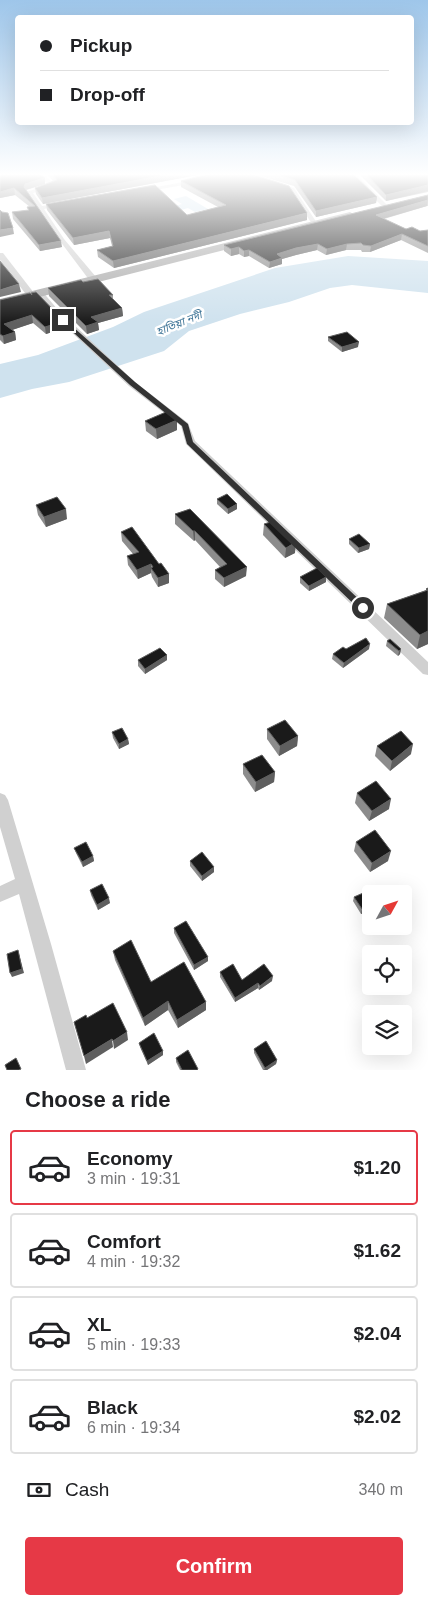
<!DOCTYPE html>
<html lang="en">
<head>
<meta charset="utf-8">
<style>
	:root { --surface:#fff; --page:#f6f6f6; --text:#202124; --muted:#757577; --line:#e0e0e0; --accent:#e63946 }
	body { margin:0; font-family:Arial,"Noto Sans Bengali",sans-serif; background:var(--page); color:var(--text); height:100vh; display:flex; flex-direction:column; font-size:19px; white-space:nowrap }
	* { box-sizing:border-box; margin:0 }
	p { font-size:16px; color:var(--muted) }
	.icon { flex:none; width:28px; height:28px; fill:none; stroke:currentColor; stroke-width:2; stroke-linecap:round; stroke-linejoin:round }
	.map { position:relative; height:1070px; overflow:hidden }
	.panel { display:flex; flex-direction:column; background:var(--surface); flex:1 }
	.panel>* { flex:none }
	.banner { position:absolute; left:15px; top:15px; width:399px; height:110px; border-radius:5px; box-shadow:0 5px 20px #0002; display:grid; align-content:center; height:110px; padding:0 25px; background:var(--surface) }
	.needle { width:32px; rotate:50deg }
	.controls { position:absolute; left:362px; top:885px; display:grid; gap:10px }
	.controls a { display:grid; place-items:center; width:50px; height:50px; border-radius:5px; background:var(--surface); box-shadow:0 5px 20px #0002; font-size:25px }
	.end { position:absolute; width:22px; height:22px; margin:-11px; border:6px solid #333; background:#fff; box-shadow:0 0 0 2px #fff }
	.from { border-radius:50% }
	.banner b { display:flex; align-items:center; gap:18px; height:48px; font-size:19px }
	.banner b+b { border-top:1px solid var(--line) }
	.banner i { width:12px; height:12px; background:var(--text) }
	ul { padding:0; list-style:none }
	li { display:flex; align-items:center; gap:15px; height:75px; margin:0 10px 8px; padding:0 15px; border:2px solid var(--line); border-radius:5px }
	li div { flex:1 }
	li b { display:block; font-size:19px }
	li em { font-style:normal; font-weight:700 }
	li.on { border-color:var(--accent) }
	li>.icon { width:45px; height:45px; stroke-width:1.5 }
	h2 { padding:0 25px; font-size:22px; line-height:60px }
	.pay { display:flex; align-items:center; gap:12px; height:55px; padding:0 25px; font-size:19px }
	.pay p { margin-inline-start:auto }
	.primary-button { display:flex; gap:10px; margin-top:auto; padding:10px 25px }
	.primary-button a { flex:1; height:58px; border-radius:5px; background:var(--accent); color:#fff; font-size:20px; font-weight:700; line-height:58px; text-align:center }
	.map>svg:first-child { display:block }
	.water { fill:#cfe2ee }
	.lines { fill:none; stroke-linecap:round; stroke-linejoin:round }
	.street { fill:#d0d0d0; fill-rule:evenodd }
	.primary { fill:#ababab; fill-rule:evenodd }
	.wall { fill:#8c8c8c }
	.shaded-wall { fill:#5f5f5f }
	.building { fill:#1a1a1a; stroke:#5f5f5f }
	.route { fill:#333 }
	.labels { text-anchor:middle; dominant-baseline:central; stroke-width:5; stroke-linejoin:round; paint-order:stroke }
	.far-water-label { font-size:11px; font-style:italic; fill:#3f7597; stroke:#fff }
</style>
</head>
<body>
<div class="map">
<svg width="428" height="1070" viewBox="0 0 428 1070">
	<rect width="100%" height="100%" fill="#fff"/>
	<g class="water">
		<polygon points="186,196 208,209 195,212 188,208 178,211 172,207 182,204 174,199"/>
		<polygon points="348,256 428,261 428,293 352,285 330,288 289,302 240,314 189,331 164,351 69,382 32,389 0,398 0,364 38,355 113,327 144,312 275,268"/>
	</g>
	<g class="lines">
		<g class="street">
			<polygon points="36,173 43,173 56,186 33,193 42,206 63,203 63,205 44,209 64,239 96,277 96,281 90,281 60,241 26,192 49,185"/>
			<polygon points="348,173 355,173 388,206 388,208 384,208"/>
			<polygon points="194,180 196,181 196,183 143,192 140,190"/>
			<polygon points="277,184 294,188 317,223 316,224 312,224 290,190 275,187 274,186"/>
			<polygon points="0,253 3,253 34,293 34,297 28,297 0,260"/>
			<polygon points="36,291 42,291 58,310 135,382 188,423 195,441 428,662 428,675 423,674 186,444 181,426 129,386 52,314 36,295"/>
			<polygon points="0,793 5,795 8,800 51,944 86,1070 66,1070 19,894 0,902 0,886 15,879 0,827"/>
		</g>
		<polygon class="primary" points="350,212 355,215 354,217 0,307 0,299"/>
	</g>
	<g class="wall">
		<polygon points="0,173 45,178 45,184 26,190 62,247 40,251 13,219 12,212 28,210 27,207 30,207 15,195 0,198"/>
		<polygon points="46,173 208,173 43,204 36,194 35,188 53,181"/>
		<polygon points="251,173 352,173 377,197 376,203 316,217 294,186"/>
		<polygon points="358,173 428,173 428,192 386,201"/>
		<polygon points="181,181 307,220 114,268 98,257 97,250 112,246 110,238 74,245 47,210 46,204 187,215 218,207 181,187"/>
		<polygon points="428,195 428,206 427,206 384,219 406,229 420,231 428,230 428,253 401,240 370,252 362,252 361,250 346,250 326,255 317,250 296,255 282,259 282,264 269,268 249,256 244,257 239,254 231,256 224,251 224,245"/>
		<polygon points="83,282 113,295 113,299 122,308 123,316 98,323 99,330 87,334 49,296 48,288"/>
		<polygon points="0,300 65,328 46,334 33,323 12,330 15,332 16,340 4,344 0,340"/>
		<polygon points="328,337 358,347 342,352 328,341"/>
		<polygon points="177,420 177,430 157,439 146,431 145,421"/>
		<polygon points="217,499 237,509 228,514 217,504"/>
		<polygon points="36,505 67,519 46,527 38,515"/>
		<polygon points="190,509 246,576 224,587 215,579 215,570 220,567 195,540 194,541 175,524 175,514"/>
		<polygon points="264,524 295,553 285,558 263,535"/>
		<polygon points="121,532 169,574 169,583 158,587 152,577 151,573 138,579 128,565 127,556 133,554 122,541"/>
		<polygon points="349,539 370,544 369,549 358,553 349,544"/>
		<polygon points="300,577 326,577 326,582 309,591 300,583"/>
		<polygon points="428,588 428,644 417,649 384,618 387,604 426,590 426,589"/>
		<polygon points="387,641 401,649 400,654 398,656 386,646"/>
		<polygon points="346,649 369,649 343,668 332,659 333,654"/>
		<polygon points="167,655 167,660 145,674 138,666 138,660"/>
		<polygon points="267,729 298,736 297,746 279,756 267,739"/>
		<polygon points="112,732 128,739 129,744 119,749 113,738"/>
		<polygon points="377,746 411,754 390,771 375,756"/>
		<polygon points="243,764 275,772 274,782 255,792 243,774"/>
		<polygon points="357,793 389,809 369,821 355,803"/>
		<polygon points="356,842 388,861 370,872 354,851"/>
		<polygon points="74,848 93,856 94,861 83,867 76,853"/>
		<polygon points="190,861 214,872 202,881 190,866"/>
		<polygon points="90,890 110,903 98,910 91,895"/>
		<polygon points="371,894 371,917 366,912 361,914 353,901 354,897"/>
		<polygon points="380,926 394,926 388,934"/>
		<polygon points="174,928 208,961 194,970 174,933"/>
		<polygon points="113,951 151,982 206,1010 178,1028 168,1010 145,1026 115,960"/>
		<polygon points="220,972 242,980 272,981 259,990 258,988 235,1002 220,977"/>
		<polygon points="139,1043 163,1051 163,1055 148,1065 140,1047"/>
		<polygon points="254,1049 277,1060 276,1064 267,1070 263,1070 254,1053"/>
		<polygon points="176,1058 198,1070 180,1070 176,1062"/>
	</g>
	<g class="shaded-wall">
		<polygon points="176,173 208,173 43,204 42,198"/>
		<polygon points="45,178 45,184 25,190 24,187 25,184"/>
		<polygon points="428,185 428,191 386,201 386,195"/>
		<polygon points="14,188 15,195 0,198 0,192"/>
		<polygon points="377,197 376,203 316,217 316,211"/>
		<polygon points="428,200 427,206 375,221 376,215"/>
		<polygon points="307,213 307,220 114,268 113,261"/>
		<polygon points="13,228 14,234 0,237 0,230"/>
		<polygon points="109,231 110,238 74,245 73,238"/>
		<polygon points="402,234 401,240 370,252 371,246"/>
		<polygon points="61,241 62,247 40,251 39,245"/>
		<polygon points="318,244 317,250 296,255 282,259 282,264 269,268 270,262 277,254 296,248"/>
		<polygon points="347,244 346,250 326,255 327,249"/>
		<polygon points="239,247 239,254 231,256 231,249"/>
		<polygon points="249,250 249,256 244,257 244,251"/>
		<polygon points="19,284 21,292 0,297 0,290"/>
		<polygon points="122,308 123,316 98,323 99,330 87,334 86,326 91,317"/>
		<polygon points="32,315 33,323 6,332 4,324"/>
		<polygon points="64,321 65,328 46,334 45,327"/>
		<polygon points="15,332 16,340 4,344 3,336"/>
		<polygon points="359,342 358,347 342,352 342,347"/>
		<polygon points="177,420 177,430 157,439 156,429"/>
		<polygon points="237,504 237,509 228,514 228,509"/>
		<polygon points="66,509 67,519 46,527 44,517"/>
		<polygon points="193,531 195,531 195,540 194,541"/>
		<polygon points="296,542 295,553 285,558 286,548"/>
		<polygon points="370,544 369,549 358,553 359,548"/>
		<polygon points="151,564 151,573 138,579 137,570"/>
		<polygon points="247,567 246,576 224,587 224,578"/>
		<polygon points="169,574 169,583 158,587 158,578"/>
		<polygon points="326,577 326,582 309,591 309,586"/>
		<polygon points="428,631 428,644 417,649 420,635"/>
		<polygon points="370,644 369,649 343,668 344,663"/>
		<polygon points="401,649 400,654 398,656 399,651"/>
		<polygon points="167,655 167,660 145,674 145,669"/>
		<polygon points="298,736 297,746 279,756 280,746"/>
		<polygon points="128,739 129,744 119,749 119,744"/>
		<polygon points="413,744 411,754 390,771 392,761"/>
		<polygon points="275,772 274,782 255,792 256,782"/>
		<polygon points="391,799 389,809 369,821 372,811"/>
		<polygon points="391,851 388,861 370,872 372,863"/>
		<polygon points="93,856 94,861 83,867 82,862"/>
		<polygon points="214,867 214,872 202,881 202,876"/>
		<polygon points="109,898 110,903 98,910 97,905"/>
		<polygon points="367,907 366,912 361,914 362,909"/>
		<polygon points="392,926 394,926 388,934 390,929"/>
		<polygon points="18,950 24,973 12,977 10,973"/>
		<polygon points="208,957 208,961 194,970 194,965"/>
		<polygon points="273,976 272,981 259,990 260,986"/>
		<polygon points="258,983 258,988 235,1002 235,998"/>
		<polygon points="168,1001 168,1010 145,1026 143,1018"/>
		<polygon points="206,1002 206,1010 178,1028 177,1020"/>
		<polygon points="127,1032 128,1040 114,1049 113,1041"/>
		<polygon points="112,1039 113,1047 86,1064 84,1056"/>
		<polygon points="163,1051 163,1055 148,1065 147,1061"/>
		<polygon points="277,1060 276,1064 267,1070 264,1070 265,1068"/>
	</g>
	<g class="building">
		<polygon points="0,173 39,173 45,178 25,184 24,187 61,241 39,245 12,212 29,210 27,207 35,206 14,188 0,192"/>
		<polygon points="51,173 176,173 42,198 35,188 57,180"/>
		<polygon points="212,173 249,173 289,186 307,213 113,261 97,250 113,246 109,231 73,238 46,204 155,185 187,215 226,205 181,181"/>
		<polygon points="271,173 352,173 377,197 316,211 295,180"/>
		<polygon points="365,173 428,173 428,185 386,195"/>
		<polygon points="428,195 428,200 376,215 406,229 412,227 420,231 428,230 428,246 402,234 371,246 363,245 361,243 347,244 327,249 318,244 296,248 277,254 282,258 270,262 249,250 244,251 239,247 231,249 224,245"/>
		<polygon points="0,210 2,212 8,213 13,228 0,230"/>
		<polygon points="0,261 19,284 0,290"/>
		<polygon points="98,279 113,295 109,295 122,308 91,317 98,322 86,326 48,288 81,280 83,282"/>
		<polygon points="36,292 64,321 45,327 32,315 4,324 15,332 3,336 0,334 0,300 30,293 32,295 31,293"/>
		<polygon points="347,332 359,342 342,347 328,337"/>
		<polygon points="166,412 177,420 156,429 145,421"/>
		<polygon points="227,494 237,504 228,509 217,499"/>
		<polygon points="57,497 66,509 44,517 36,505"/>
		<polygon points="190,509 247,567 224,578 215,570 227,564 195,531 193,531 175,514"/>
		<polygon points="274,521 296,542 286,548 264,524"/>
		<polygon points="132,527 159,564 161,563 169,574 158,578 151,568 153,567 151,564 137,570 127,556 139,552 121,532"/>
		<polygon points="359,534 370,544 359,548 349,539"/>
		<polygon points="317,568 326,577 309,586 300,577"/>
		<polygon points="428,588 428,631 420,635 387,604 428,590 426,589"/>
		<polygon points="366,638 370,644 344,663 333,654 343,647 346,649"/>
		<polygon points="390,639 401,649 399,651 387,641"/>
		<polygon points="160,648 167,655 145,669 138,660"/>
		<polygon points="285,720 298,736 280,746 267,729"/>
		<polygon points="122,728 128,739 119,744 112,732"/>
		<polygon points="401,731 413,744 392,761 377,746"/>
		<polygon points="262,755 275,772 256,782 243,764"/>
		<polygon points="376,781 391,799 372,811 357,793"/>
		<polygon points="375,830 391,851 372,863 356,842"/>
		<polygon points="86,842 93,856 82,862 74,848"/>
		<polygon points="202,852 214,867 202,876 190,861"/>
		<polygon points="102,884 109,898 97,905 90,890"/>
		<polygon points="370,890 373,894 371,894 371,911 367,907 362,909 354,897"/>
		<polygon points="186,921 208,957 194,965 174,928"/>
		<polygon points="386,926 392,926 390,929"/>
		<polygon points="131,940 151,982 184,962 206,1002 177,1020 168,1001 143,1018 113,951"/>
		<polygon points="18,950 22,969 10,973 7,954"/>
		<polygon points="233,964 242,980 264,964 273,976 260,986 258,983 235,998 220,972"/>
		<polygon points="113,1003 127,1032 113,1041 112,1039 84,1056 74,1022 86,1015 87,1018"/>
		<polygon points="154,1033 163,1051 147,1061 139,1043"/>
		<polygon points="266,1041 277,1060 265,1068 254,1049"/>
		<polygon points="188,1050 198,1069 197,1070 182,1070 176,1058"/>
		<polygon points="16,1058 21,1069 19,1070 7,1070 5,1065"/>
	</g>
	<linearGradient id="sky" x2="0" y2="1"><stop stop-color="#9ec6ea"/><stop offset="0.54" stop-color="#fff"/><stop offset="1" stop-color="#fff" stop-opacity="0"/></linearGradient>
	<rect width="428" height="323" fill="url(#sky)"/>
	<polygon class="route" points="63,318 135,382 188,424 193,442 366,606 366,610 360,610 187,444 182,426 130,385 61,321"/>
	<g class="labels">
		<g class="far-water-label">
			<text transform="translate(179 323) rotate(-22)">হাতিয়া নদী</text>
		</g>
	</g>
</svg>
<div class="controls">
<a><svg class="needle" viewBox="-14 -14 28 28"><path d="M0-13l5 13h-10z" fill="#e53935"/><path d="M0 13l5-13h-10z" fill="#757577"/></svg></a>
<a><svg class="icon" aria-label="locate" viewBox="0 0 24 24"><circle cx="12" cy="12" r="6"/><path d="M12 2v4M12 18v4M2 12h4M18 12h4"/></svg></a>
<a><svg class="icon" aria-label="layers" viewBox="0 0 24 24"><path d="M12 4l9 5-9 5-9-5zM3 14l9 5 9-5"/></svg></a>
</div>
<i class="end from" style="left:363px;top:608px"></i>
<i class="end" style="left:63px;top:320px"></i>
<div class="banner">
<b><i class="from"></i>Pickup</b>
<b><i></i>Drop-off</b>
</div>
</div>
<section class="panel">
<h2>Choose a ride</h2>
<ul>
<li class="on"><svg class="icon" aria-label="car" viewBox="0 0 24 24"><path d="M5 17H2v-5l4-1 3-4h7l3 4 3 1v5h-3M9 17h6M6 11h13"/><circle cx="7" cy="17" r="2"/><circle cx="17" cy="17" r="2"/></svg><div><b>Economy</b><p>3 min · 19:31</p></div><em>$1.20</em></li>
<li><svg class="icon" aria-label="car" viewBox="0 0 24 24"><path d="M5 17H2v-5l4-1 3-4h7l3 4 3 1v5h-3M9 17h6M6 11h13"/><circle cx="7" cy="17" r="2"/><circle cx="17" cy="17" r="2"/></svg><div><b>Comfort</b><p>4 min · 19:32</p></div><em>$1.62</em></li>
<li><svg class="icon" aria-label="car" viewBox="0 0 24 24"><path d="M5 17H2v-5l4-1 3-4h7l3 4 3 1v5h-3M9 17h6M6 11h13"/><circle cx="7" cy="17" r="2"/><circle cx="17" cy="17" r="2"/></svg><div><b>XL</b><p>5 min · 19:33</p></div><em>$2.04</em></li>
<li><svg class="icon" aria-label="car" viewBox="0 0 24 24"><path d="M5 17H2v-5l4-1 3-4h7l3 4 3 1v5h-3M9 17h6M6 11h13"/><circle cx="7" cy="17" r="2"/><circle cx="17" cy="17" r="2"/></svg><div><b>Black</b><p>6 min · 19:34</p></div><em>$2.02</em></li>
</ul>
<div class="pay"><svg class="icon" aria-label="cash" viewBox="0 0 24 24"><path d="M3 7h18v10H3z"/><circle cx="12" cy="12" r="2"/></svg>Cash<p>340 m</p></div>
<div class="primary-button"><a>Confirm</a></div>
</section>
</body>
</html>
